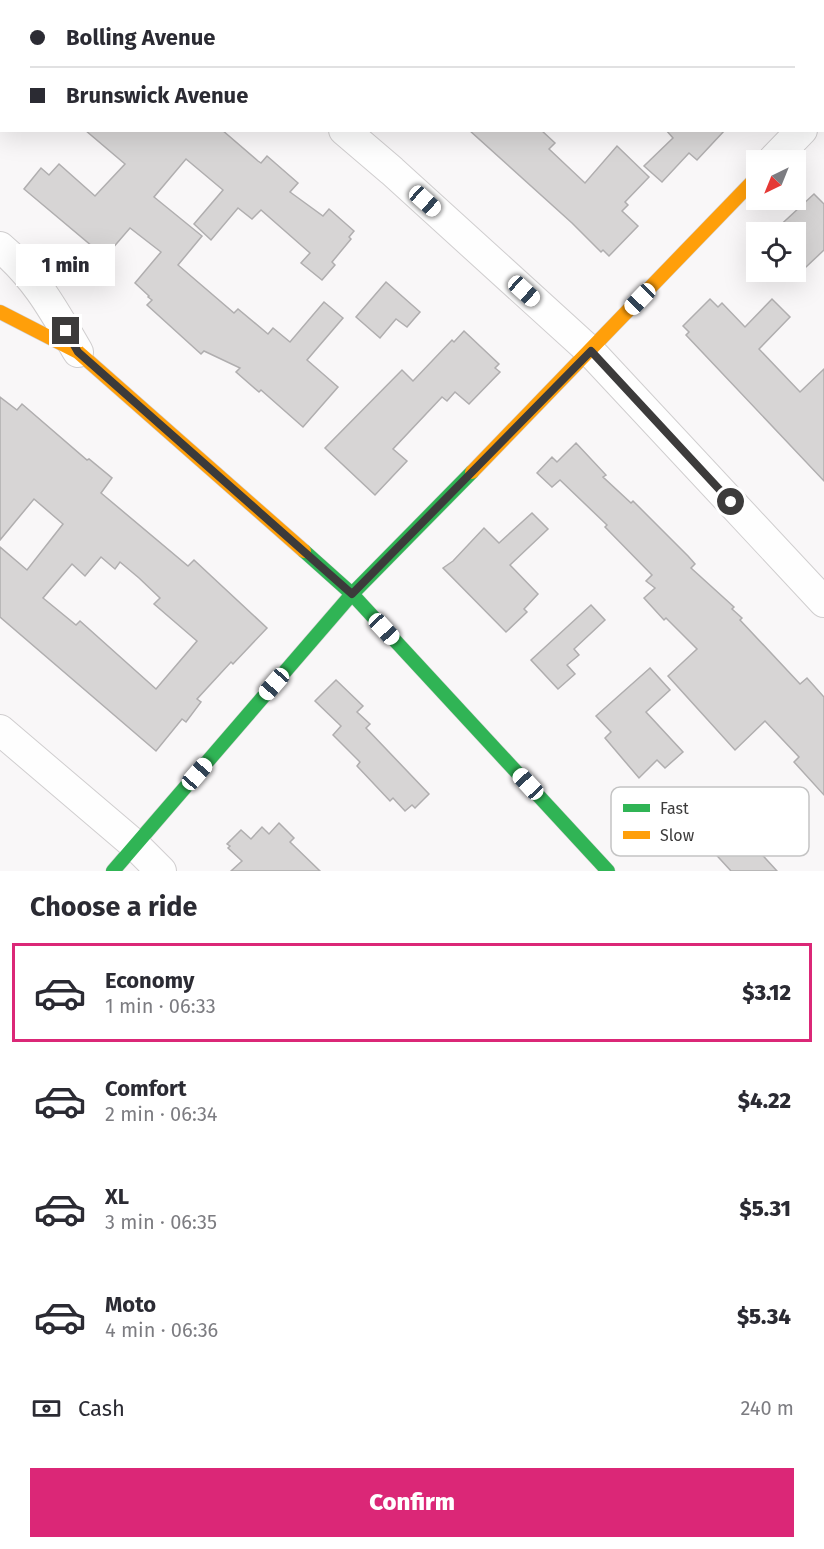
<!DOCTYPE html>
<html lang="en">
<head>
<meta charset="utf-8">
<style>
	:root { --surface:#fff; --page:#f7f7f7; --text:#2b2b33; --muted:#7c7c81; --line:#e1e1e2; --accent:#db2777 }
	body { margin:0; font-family:"Fira Sans",sans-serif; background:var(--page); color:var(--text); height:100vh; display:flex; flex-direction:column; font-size:22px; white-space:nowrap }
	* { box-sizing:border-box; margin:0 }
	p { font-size:20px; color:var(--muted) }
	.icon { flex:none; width:33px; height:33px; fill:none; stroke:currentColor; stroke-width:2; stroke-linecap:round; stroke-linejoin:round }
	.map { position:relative; height:871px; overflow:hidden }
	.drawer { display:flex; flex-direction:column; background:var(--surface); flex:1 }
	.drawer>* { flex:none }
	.guide { position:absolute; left:0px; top:0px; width:825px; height:132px; box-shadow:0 6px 24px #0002; display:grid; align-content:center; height:132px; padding:0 30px; background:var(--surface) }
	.needle { width:39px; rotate:223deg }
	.buttons { position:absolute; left:746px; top:150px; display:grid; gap:12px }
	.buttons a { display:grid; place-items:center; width:60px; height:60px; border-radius:0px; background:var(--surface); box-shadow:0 6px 24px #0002; font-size:30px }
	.end { position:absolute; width:27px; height:27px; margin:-14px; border:8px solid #3c3b3b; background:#fff; box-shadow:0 0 0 3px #fff }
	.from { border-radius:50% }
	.bubble { position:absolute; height:42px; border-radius:0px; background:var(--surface); box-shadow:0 6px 24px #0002; font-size:20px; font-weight:800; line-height:42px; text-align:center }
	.car { position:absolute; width:18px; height:36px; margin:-18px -9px; border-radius:8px; box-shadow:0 0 4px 2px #0007; background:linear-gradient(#fff 24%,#345 0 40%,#fff 0 76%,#345 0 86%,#fff 0) }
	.guide b { display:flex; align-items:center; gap:21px; height:57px; font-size:22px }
	.guide b+b { border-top:2px solid var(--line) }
	.guide i { width:15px; height:15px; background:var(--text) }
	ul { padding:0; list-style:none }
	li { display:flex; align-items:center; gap:18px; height:99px; margin:0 12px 9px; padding:0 18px; border:3px solid transparent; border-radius:0px }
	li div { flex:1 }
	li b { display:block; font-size:22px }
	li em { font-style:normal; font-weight:800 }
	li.on { border-color:var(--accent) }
	li>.icon { width:54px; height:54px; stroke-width:1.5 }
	h2 { padding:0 30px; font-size:27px; line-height:72px }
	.pay { display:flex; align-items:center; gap:15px; height:66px; padding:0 30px; font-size:22px }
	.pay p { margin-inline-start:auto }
	.action { display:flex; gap:12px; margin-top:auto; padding:12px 30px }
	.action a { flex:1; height:69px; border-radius:0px; background:var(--accent); color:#fff; font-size:24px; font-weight:800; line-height:69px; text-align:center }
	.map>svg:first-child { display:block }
	.building { fill:#d7d5d5; stroke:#b0aeaf; stroke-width:1.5; fill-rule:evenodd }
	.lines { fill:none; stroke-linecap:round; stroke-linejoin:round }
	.street-casing { stroke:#d0cecf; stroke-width:32 }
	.fast-casing { stroke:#d0cecf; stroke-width:15 }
	.slow-casing { stroke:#d0cecf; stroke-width:15 }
	.street { stroke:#fefefe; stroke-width:30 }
	.fast { stroke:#30b455; stroke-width:14 }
	.slow { stroke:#ff9f0a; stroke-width:14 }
	.route { stroke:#3c3b3b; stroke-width:8 }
	.key { fill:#fff; stroke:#c4c4c4; stroke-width:1.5 }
	.key-label { font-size:16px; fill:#3c3b3b }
</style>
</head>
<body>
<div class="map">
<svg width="824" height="871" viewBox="0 0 824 871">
	<rect width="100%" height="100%" fill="#f9f7f8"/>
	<g class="building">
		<polygon points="85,130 222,130 258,161 261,163 267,156 298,183 290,192 323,216 329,209 354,231 349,237 351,239 332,262 335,265 322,280 301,263 310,253 261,210 252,219 238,208 211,240 194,224 223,190 186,159 154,197 202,236 178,265 234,313 238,309 268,334 273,328 290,342 324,302 343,318 307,360 338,387 303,427 261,390 259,392 236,372 240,368 204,351 201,354 147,305 152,300 148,297 149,296 135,283 161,252 130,228 105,257 24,189 41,168 49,175 59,164 95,196 125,164"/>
		<polygon points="469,130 541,130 555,143 549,149 585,183 617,146 649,177 625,202 628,205 622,211 638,226 609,256 603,250 601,252 572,223"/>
		<polygon points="666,130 725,130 697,160 689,153 662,182 644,166 673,138"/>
		<polygon points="814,194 824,204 824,250 806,267 795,256 795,232 773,232"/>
		<polygon points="386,282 420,312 407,327 396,319 380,338 356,317"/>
		<polygon points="710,299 718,307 722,303 745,327 772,299 790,317 759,349 800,392 824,369 824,481 686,335 689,332 683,326"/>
		<polygon points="464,331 499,364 495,368 500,372 469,404 455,392 447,401 442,397 393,449 407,461 375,495 325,448 402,370 413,381 452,340 454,342"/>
		<path d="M 0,397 L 17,410 L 22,404 L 87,460 L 89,459 L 112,478 L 101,493 L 188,566 L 194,560 L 267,628 L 233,664 L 231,662 L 197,699 L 201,702 L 186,722 L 182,719 L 156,751 L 0,617 L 0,547 L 27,570 L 63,524 L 34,499 L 0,540 ZM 101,557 L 115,569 L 120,562 L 139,578 L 160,598 L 154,604 L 197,641 L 156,689 L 80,621 L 76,625 L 43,598 L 72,564 L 85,576 Z"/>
		<polygon points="576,443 606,475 603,477 631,503 633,501 688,556 695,564 691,568 734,607 732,609 742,618 740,620 800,684 807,678 824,697 824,795 794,762 799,757 765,721 735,750 668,676 697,649 666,618 664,620 644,598 655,588 646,581 652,575 605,527 607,525 560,480 552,487 537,473 552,457 557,462"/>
		<polygon points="532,513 548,529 510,565 538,594 524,609 527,612 506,632 443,568 453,561 484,528 499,543"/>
		<polygon points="591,605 605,620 574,649 579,655 567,665 575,674 558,689 531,660"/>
		<polygon points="650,668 670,690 646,712 683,752 665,768 657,760 639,778 605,738 611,732 596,716"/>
		<polygon points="336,680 363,706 357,712 370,724 366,728 429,794 415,808 412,805 405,811 393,798 390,801 357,766 360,762 333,735 341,726 315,701"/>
		<polygon points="713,789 744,822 770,797 787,815 755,847 777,871 731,871 709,847 706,851 677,819 679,818 671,809 689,792 698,802"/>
		<polygon points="279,823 294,838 290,842 320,871 231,871 242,861 228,848 230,846 227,844 241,830 251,839 262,827 269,834"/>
	</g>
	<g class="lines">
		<defs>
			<g id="street">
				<polyline points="189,0 191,2"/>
				<polyline points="675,0 677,2"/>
				<polyline points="824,109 824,108"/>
				<polyline points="344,130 392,171 590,351 824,602"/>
				<polyline points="773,160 802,130"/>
				<path d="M 0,247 C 37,278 54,311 78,352"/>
				<polyline points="0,730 135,845 161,871"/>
			</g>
			<g id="fast">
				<polyline points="304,551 352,594 608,871"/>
				<polyline points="113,871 352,594 472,472"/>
			</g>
			<g id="slow">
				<polyline points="0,312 78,352 304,551"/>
				<polyline points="472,472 756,178"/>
			</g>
		</defs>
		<use href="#street" class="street-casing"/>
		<use href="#fast" class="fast-casing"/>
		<use href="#slow" class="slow-casing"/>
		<use href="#street" class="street"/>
		<use href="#fast" class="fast"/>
		<use href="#slow" class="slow"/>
	</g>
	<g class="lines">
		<polyline class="route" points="66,331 78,352 352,594 591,351 731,502"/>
	</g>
	<rect x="611" y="787" width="198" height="69" rx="9" class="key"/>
	<rect x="623" y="804" width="27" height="8" fill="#30b455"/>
	<rect x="623" y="831" width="27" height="8" fill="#ff9f0a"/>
	<g class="key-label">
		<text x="660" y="814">Fast</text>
		<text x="660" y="841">Slow</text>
	</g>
</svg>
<div class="buttons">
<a><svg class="needle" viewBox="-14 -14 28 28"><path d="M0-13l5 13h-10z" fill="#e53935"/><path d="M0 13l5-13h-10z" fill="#7c7c81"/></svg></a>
<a><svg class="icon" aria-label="locate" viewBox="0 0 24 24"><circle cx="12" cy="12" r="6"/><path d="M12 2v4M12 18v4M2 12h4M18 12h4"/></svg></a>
</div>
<i class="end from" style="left:731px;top:502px"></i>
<i class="end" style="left:66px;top:331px"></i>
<div class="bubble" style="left:16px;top:244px;width:99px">1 min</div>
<i class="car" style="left:425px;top:201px;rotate:132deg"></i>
<i class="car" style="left:524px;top:291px;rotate:132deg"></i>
<i class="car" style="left:640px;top:299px;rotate:224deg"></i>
<i class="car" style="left:384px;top:629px;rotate:137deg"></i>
<i class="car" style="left:274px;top:684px;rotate:221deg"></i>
<i class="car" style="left:197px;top:774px;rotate:41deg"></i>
<i class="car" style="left:528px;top:784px;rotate:317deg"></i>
<div class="guide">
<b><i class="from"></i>Bolling Avenue</b>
<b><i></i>Brunswick Avenue</b>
</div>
</div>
<section class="drawer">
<h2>Choose a ride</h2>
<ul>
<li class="on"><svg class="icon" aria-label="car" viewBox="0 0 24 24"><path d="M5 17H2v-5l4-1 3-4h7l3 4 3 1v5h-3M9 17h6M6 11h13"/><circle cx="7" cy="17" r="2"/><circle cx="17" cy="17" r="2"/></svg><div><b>Economy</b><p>1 min · 06:33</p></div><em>$3.12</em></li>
<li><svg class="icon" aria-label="car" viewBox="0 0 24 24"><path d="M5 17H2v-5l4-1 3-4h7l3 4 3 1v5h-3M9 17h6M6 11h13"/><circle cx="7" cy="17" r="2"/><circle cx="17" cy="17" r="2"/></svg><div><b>Comfort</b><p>2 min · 06:34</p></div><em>$4.22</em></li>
<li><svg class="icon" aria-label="car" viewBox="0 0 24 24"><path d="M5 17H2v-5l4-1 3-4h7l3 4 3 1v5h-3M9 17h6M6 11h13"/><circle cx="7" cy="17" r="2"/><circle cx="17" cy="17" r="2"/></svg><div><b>XL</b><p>3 min · 06:35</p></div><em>$5.31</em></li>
<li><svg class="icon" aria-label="car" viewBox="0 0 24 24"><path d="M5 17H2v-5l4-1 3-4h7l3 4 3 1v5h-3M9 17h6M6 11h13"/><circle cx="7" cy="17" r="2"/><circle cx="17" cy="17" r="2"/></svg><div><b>Moto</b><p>4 min · 06:36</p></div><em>$5.34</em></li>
</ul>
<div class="pay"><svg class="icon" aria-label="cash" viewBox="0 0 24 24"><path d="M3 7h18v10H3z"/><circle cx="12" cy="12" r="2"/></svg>Cash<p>240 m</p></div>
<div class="action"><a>Confirm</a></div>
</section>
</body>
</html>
